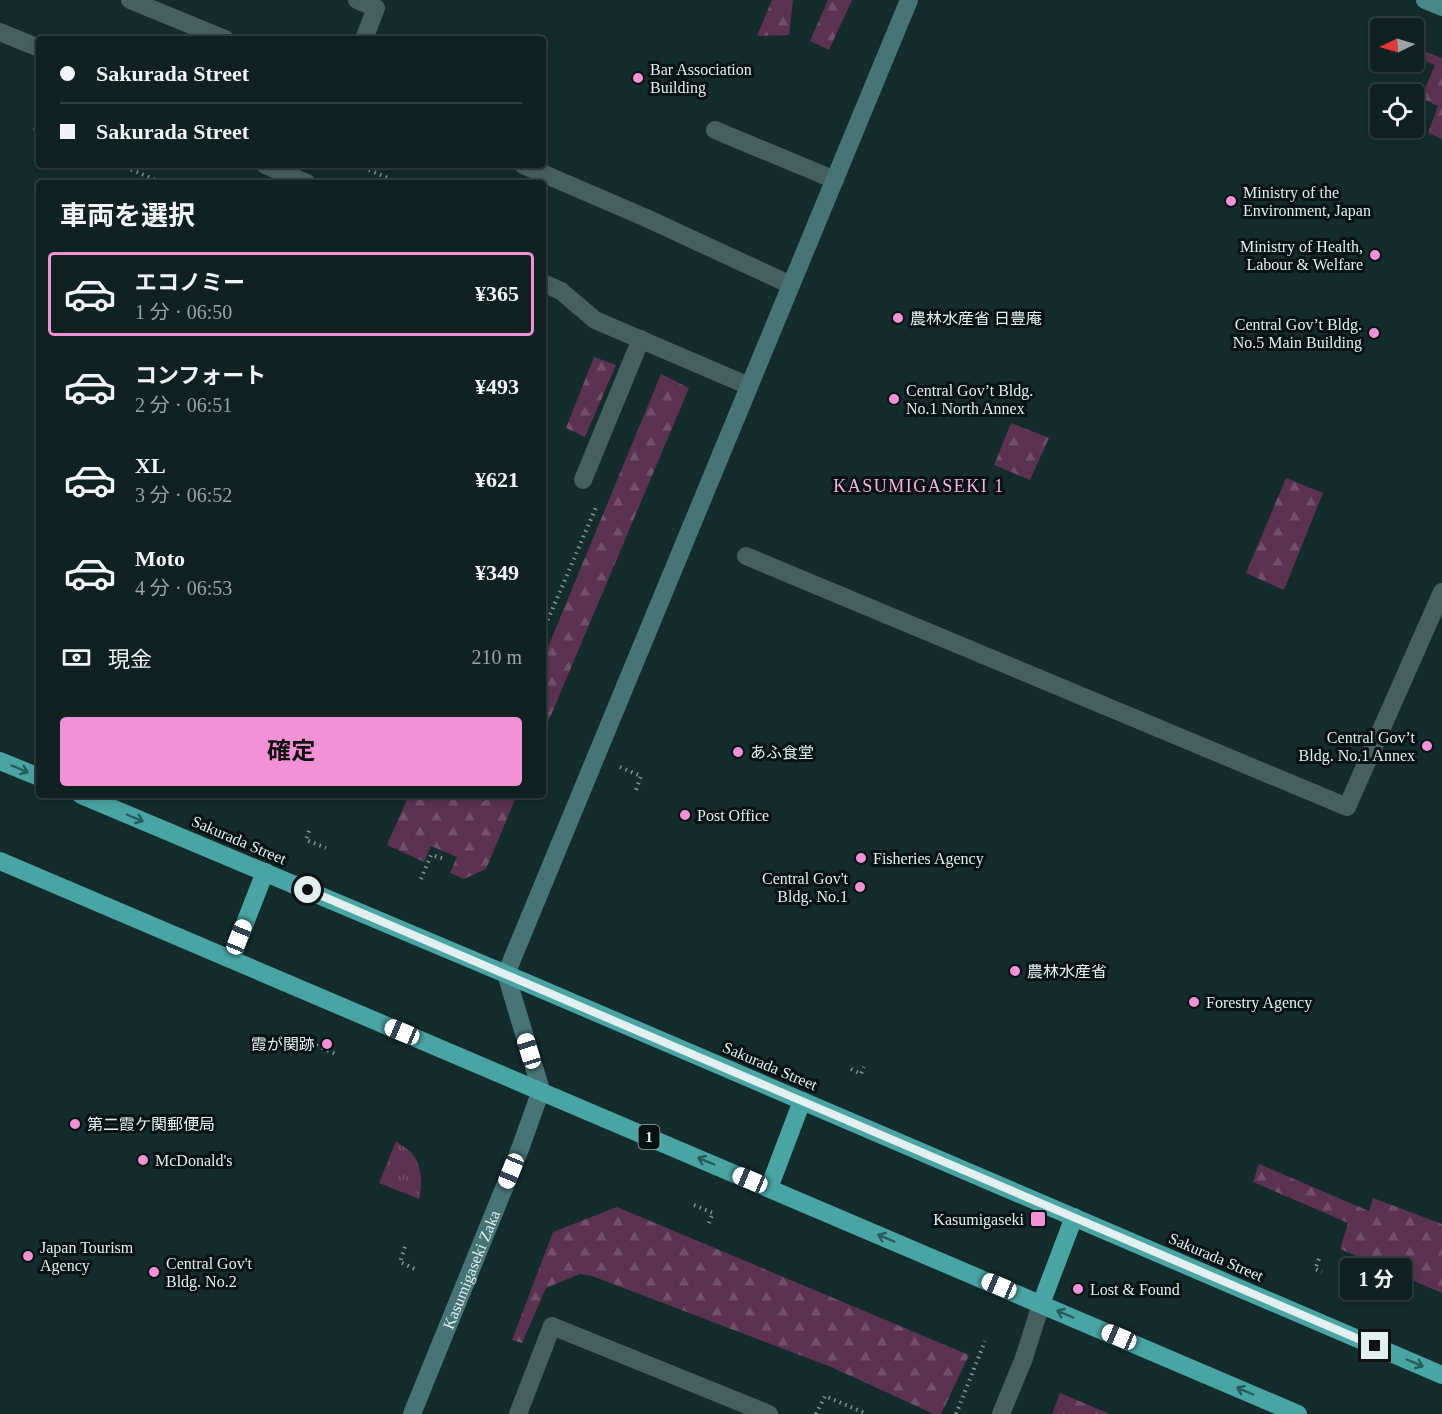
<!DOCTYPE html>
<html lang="ja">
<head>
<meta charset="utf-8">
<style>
	:root { --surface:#0f2121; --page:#18292a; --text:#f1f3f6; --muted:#9ba3a5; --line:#2f3e3f; --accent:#f391d6 }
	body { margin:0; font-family:"Times New Roman","Noto Sans JP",serif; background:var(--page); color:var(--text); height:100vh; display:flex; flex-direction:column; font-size:22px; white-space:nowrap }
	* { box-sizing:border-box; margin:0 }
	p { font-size:20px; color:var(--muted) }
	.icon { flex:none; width:33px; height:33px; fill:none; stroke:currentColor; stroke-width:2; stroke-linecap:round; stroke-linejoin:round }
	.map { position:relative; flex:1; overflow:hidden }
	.panel { position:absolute; left:36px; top:180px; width:510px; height:618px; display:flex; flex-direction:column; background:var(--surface); border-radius:6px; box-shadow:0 3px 9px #0003,0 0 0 2px var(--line) }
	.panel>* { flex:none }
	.banner { position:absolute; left:36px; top:36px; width:510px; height:132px; border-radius:6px; box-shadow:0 3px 9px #0003,0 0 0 2px var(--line); display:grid; align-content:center; height:132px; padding:0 24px; background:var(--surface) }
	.needle { width:39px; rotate:265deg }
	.tools { position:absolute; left:1370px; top:18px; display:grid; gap:12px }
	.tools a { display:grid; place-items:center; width:54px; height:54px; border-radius:6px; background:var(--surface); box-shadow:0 3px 9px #0003,0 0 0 2px var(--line); font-size:30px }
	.end { position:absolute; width:27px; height:27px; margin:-14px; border:8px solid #e1efee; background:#111; box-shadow:0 0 0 3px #111 }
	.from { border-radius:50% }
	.bubble { position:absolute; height:42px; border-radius:6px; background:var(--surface); box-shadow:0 3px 9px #0003,0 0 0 2px var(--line); font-size:20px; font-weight:700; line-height:42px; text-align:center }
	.car { position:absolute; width:18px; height:36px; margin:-18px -9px; border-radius:8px; box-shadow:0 0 4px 2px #0007; background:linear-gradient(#fff 24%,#345 0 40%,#fff 0 76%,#345 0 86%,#fff 0) }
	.banner b { display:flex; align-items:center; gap:21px; height:57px; font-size:22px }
	.banner b+b { border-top:2px solid var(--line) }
	.banner i { width:15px; height:15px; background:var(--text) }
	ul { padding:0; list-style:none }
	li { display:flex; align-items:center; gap:18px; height:84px; margin:0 12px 9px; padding:0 12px; border:3px solid transparent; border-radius:6px }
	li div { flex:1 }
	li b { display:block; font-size:22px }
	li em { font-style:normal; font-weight:700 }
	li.current { border-color:var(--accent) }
	li>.icon { width:54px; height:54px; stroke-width:1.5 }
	h2 { padding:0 24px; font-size:27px; line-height:72px }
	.pay { display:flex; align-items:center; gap:15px; height:66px; padding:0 24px; font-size:22px }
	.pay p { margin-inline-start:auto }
	.action { display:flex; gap:12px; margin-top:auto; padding:12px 24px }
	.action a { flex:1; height:69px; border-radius:6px; background:var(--accent); color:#111; font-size:24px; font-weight:700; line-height:69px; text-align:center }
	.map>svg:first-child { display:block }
	.grass { fill:url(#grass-tufts) }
	.forest { fill:url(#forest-firs) }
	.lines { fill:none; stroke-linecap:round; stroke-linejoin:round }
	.path { stroke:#829594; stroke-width:4; stroke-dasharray:1.5 4.5; stroke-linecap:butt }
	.lane { stroke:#465f5f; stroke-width:18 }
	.secondary { stroke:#477474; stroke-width:18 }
	.primary { stroke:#488888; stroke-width:18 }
	.highway { stroke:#49a4a4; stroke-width:18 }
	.oneway { stroke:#285b5b }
	.route { stroke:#e1efee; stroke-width:8 }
	.poi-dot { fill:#f391d6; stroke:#081212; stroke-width:2 }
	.labels { text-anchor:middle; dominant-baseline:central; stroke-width:6; stroke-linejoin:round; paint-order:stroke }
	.shield { fill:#081212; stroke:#a0adac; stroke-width:1.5 }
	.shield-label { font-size:15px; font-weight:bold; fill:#e1efee }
	.poi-label { font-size:16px; fill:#e1efee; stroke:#081212; text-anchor:start }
	.street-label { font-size:16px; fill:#e1efee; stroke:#081212 }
	.neighbourhood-label { font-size:18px; letter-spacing:1.5px; fill:#f7b1e0; stroke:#081212 }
</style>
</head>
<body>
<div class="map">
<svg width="1442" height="1414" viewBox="0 0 1442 1414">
	<defs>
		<pattern id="grass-tufts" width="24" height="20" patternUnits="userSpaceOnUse" patternTransform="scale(1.5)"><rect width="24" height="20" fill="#5b324f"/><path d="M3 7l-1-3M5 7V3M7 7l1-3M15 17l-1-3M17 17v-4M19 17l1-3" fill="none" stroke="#725069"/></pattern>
		<pattern id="forest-firs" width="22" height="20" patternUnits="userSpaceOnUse" patternTransform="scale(1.5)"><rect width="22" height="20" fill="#5b324f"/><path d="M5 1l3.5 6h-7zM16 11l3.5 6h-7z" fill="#725069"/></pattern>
	</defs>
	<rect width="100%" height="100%" fill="#142c2c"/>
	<path class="grass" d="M 396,1141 C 401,1145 408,1149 412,1153 C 422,1166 423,1185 419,1199 L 379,1183 Z"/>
	<g class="forest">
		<polygon points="772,0 793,0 789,35 757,36"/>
		<polygon points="828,0 852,0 829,50 810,41"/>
		<polygon points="1413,47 1442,58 1442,139 1428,133 1438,106 1421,98 1435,65 1413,56"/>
		<polygon points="594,357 616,365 585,437 566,428"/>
		<polygon points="661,374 689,388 543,734 543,659"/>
		<polygon points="1011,423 1049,438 1030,480 994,465"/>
		<polygon points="1286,478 1323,493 1284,590 1246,573"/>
		<polygon points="409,795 469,795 484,801 487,795 517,795 486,869 464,879 450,873 457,857 431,846 424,862 387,845"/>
		<polygon points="1259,1164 1369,1211 1373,1198 1442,1224 1442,1293 1340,1249 1348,1223 1253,1182"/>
		<polygon points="617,1207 969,1355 941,1414 934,1414 831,1367 592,1276 580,1274 546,1288 522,1343 512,1340 553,1232"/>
		<polygon points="1060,1393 1110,1414 1052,1414"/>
	</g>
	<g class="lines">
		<g class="path">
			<polyline points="34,128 39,131"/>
			<polyline points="120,165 163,183"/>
			<polyline points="358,165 390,179 389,183"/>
			<polyline points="543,631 597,505"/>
			<polyline points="620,767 641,776 635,793"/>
			<polyline points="309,831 306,840 326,848"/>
			<polyline points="421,879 431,855 442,858"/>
			<polyline points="301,1050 304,1040 336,1054"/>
			<polyline points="851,1069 861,1074 864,1067"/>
			<polyline points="694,1205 713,1213 708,1225"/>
			<polyline points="405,1247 400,1262 415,1269"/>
			<polyline points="1319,1259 1315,1269 1322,1272"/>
			<polyline points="816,1414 825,1396 867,1414"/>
			<polyline points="956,1414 985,1341"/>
		</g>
		<g class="lane">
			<polyline points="130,0 225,39"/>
			<polyline points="357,0 376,8 364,39"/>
			<polyline points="0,32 39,48"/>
			<polyline points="715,130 835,180"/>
			<polyline points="265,165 307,183"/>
			<polyline points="523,165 644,217 791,285"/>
			<polyline points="543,283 561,291 595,320 749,386"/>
			<polyline points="583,480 641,339"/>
			<polyline points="746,556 1347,807 1442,592"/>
			<polyline points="518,1414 552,1326 769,1414"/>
			<polyline points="1001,1414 1024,1358 1041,1304"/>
		</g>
		<path class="secondary" id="s1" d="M 412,1414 L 520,1149 L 541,1090 L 506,974 L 909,0"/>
		<polyline class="primary" points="1425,0 1442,7"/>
		<g class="highway">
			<polyline points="0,761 39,777"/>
			<polyline points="81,795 506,974 1442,1375"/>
			<polyline points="0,861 1298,1414"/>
			<polyline points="231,959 265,872"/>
			<polyline points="769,1188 802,1101"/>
			<polyline points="1041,1304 1074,1217"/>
		</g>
	</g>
	<defs><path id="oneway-shaft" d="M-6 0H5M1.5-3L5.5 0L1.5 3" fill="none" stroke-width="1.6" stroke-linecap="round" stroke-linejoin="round" transform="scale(1.5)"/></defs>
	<g class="oneway">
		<use href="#oneway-shaft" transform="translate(20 769) rotate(23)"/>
		<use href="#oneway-shaft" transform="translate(135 818) rotate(23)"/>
		<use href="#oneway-shaft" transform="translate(706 1161) rotate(-157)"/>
		<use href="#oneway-shaft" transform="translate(886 1238) rotate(-157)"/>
		<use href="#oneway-shaft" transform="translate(1065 1314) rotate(-157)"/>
		<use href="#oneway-shaft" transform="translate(1415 1363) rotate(23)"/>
		<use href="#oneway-shaft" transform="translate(1245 1391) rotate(-157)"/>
	</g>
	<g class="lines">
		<polyline class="route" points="308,890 1375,1346"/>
	</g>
	<g class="poi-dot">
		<circle cx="638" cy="78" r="6"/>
		<circle cx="1231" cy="201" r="6"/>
		<circle cx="1375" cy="255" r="6"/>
		<circle cx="898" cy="318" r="6"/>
		<circle cx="1374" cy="333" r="6"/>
		<circle cx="894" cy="399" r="6"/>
		<circle cx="1427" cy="746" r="6"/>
		<circle cx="738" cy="752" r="6"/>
		<circle cx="685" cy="815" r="6"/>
		<circle cx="861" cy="858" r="6"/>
		<circle cx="860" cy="887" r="6"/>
		<circle cx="1015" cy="971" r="6"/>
		<circle cx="1194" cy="1002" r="6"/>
		<circle cx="327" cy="1044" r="6"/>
		<circle cx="75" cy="1124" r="6"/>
		<circle cx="143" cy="1160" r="6"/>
		<rect x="1030" y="1211" width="16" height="16" rx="3"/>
		<circle cx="28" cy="1256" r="6"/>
		<circle cx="154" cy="1272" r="6"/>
		<circle cx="1078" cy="1289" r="6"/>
	</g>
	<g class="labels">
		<rect class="shield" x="638.5" y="1125" width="21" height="24" rx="4.5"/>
		<g class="shield-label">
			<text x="649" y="1137">1</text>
		</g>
		<g class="poi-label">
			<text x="650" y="69">Bar Association<tspan x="650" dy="18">Building</tspan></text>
			<text x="1243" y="192">Ministry of the<tspan x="1243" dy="18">Environment, Japan</tspan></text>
			<text x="1363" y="246" text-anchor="end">Ministry of Health,<tspan x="1363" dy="18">Labour &amp; Welfare</tspan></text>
			<text x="910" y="318">農林水産省 日豊庵</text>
			<text x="1362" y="324" text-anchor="end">Central Gov’t Bldg.<tspan x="1362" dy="18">No.5 Main Building</tspan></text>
			<text x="906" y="390">Central Gov’t Bldg.<tspan x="906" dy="18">No.1 North Annex</tspan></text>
			<text x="1415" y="737" text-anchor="end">Central Gov’t<tspan x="1415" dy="18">Bldg. No.1 Annex</tspan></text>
			<text x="750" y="752">あふ食堂</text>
			<text x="697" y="815">Post Office</text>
			<text x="873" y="858">Fisheries Agency</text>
			<text x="848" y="878" text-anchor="end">Central Gov't<tspan x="848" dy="18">Bldg. No.1</tspan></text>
			<text x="1027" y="971">農林水産省</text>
			<text x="1206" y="1002">Forestry Agency</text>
			<text x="315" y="1044" text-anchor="end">霞が関跡</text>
			<text x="87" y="1124">第二霞ケ関郵便局</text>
			<text x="155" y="1160">McDonald's</text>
			<text x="1024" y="1219" text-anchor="end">Kasumigaseki</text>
			<text x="40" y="1247">Japan Tourism<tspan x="40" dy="18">Agency</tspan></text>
			<text x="166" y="1263">Central Gov't<tspan x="166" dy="18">Bldg. No.2</tspan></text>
			<text x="1090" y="1289">Lost &amp; Found</text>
		</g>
		<g class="street-label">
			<text transform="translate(239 840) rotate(23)">Sakurada Street</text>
			<text transform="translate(770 1066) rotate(23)">Sakurada Street</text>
			<text transform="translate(1216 1257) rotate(23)">Sakurada Street</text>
			<text stroke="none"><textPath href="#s1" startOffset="156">Kasumigaseki Zaka</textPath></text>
		</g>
		<g class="neighbourhood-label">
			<text x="919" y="486">KASUMIGASEKI 1</text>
		</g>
	</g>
</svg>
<div class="tools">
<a><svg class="needle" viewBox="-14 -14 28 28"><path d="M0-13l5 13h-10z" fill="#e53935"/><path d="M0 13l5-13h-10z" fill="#9ba3a5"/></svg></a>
<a><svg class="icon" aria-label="locate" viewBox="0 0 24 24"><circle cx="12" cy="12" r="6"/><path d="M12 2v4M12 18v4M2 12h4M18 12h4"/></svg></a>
</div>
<i class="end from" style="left:308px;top:890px"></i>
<i class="end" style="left:1375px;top:1346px"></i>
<div class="bubble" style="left:1340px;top:1258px;width:72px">1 分</div>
<i class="car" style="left:239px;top:937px;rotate:22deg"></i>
<i class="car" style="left:402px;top:1032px;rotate:293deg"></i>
<i class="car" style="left:529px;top:1051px;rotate:343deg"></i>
<i class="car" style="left:511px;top:1171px;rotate:202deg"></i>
<i class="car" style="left:750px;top:1180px;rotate:293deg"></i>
<i class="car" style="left:999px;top:1286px;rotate:293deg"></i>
<i class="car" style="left:1119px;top:1337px;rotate:293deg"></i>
<div class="banner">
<b><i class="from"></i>Sakurada Street</b>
<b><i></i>Sakurada Street</b>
</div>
<section class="panel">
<h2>車両を選択</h2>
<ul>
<li class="current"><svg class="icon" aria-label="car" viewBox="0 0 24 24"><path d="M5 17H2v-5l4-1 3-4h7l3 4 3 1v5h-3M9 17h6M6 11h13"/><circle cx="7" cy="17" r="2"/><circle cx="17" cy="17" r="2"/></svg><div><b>エコノミー</b><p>1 分 · 06:50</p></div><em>¥365</em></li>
<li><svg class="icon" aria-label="car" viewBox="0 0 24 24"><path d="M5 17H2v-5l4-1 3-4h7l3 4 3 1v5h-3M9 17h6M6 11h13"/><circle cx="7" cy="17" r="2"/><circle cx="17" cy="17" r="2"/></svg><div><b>コンフォート</b><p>2 分 · 06:51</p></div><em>¥493</em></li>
<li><svg class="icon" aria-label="car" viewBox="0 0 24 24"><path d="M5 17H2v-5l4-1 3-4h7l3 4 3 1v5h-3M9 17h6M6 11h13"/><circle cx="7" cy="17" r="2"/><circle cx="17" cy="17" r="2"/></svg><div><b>XL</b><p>3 分 · 06:52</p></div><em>¥621</em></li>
<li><svg class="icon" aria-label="car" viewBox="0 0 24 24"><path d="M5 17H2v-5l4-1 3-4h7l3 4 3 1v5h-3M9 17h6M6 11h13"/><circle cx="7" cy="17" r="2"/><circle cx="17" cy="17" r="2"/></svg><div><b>Moto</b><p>4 分 · 06:53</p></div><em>¥349</em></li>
</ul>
<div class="pay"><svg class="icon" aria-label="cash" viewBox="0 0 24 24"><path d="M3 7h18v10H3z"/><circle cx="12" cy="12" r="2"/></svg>現金<p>210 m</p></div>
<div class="action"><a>確定</a></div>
</section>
</div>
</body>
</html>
